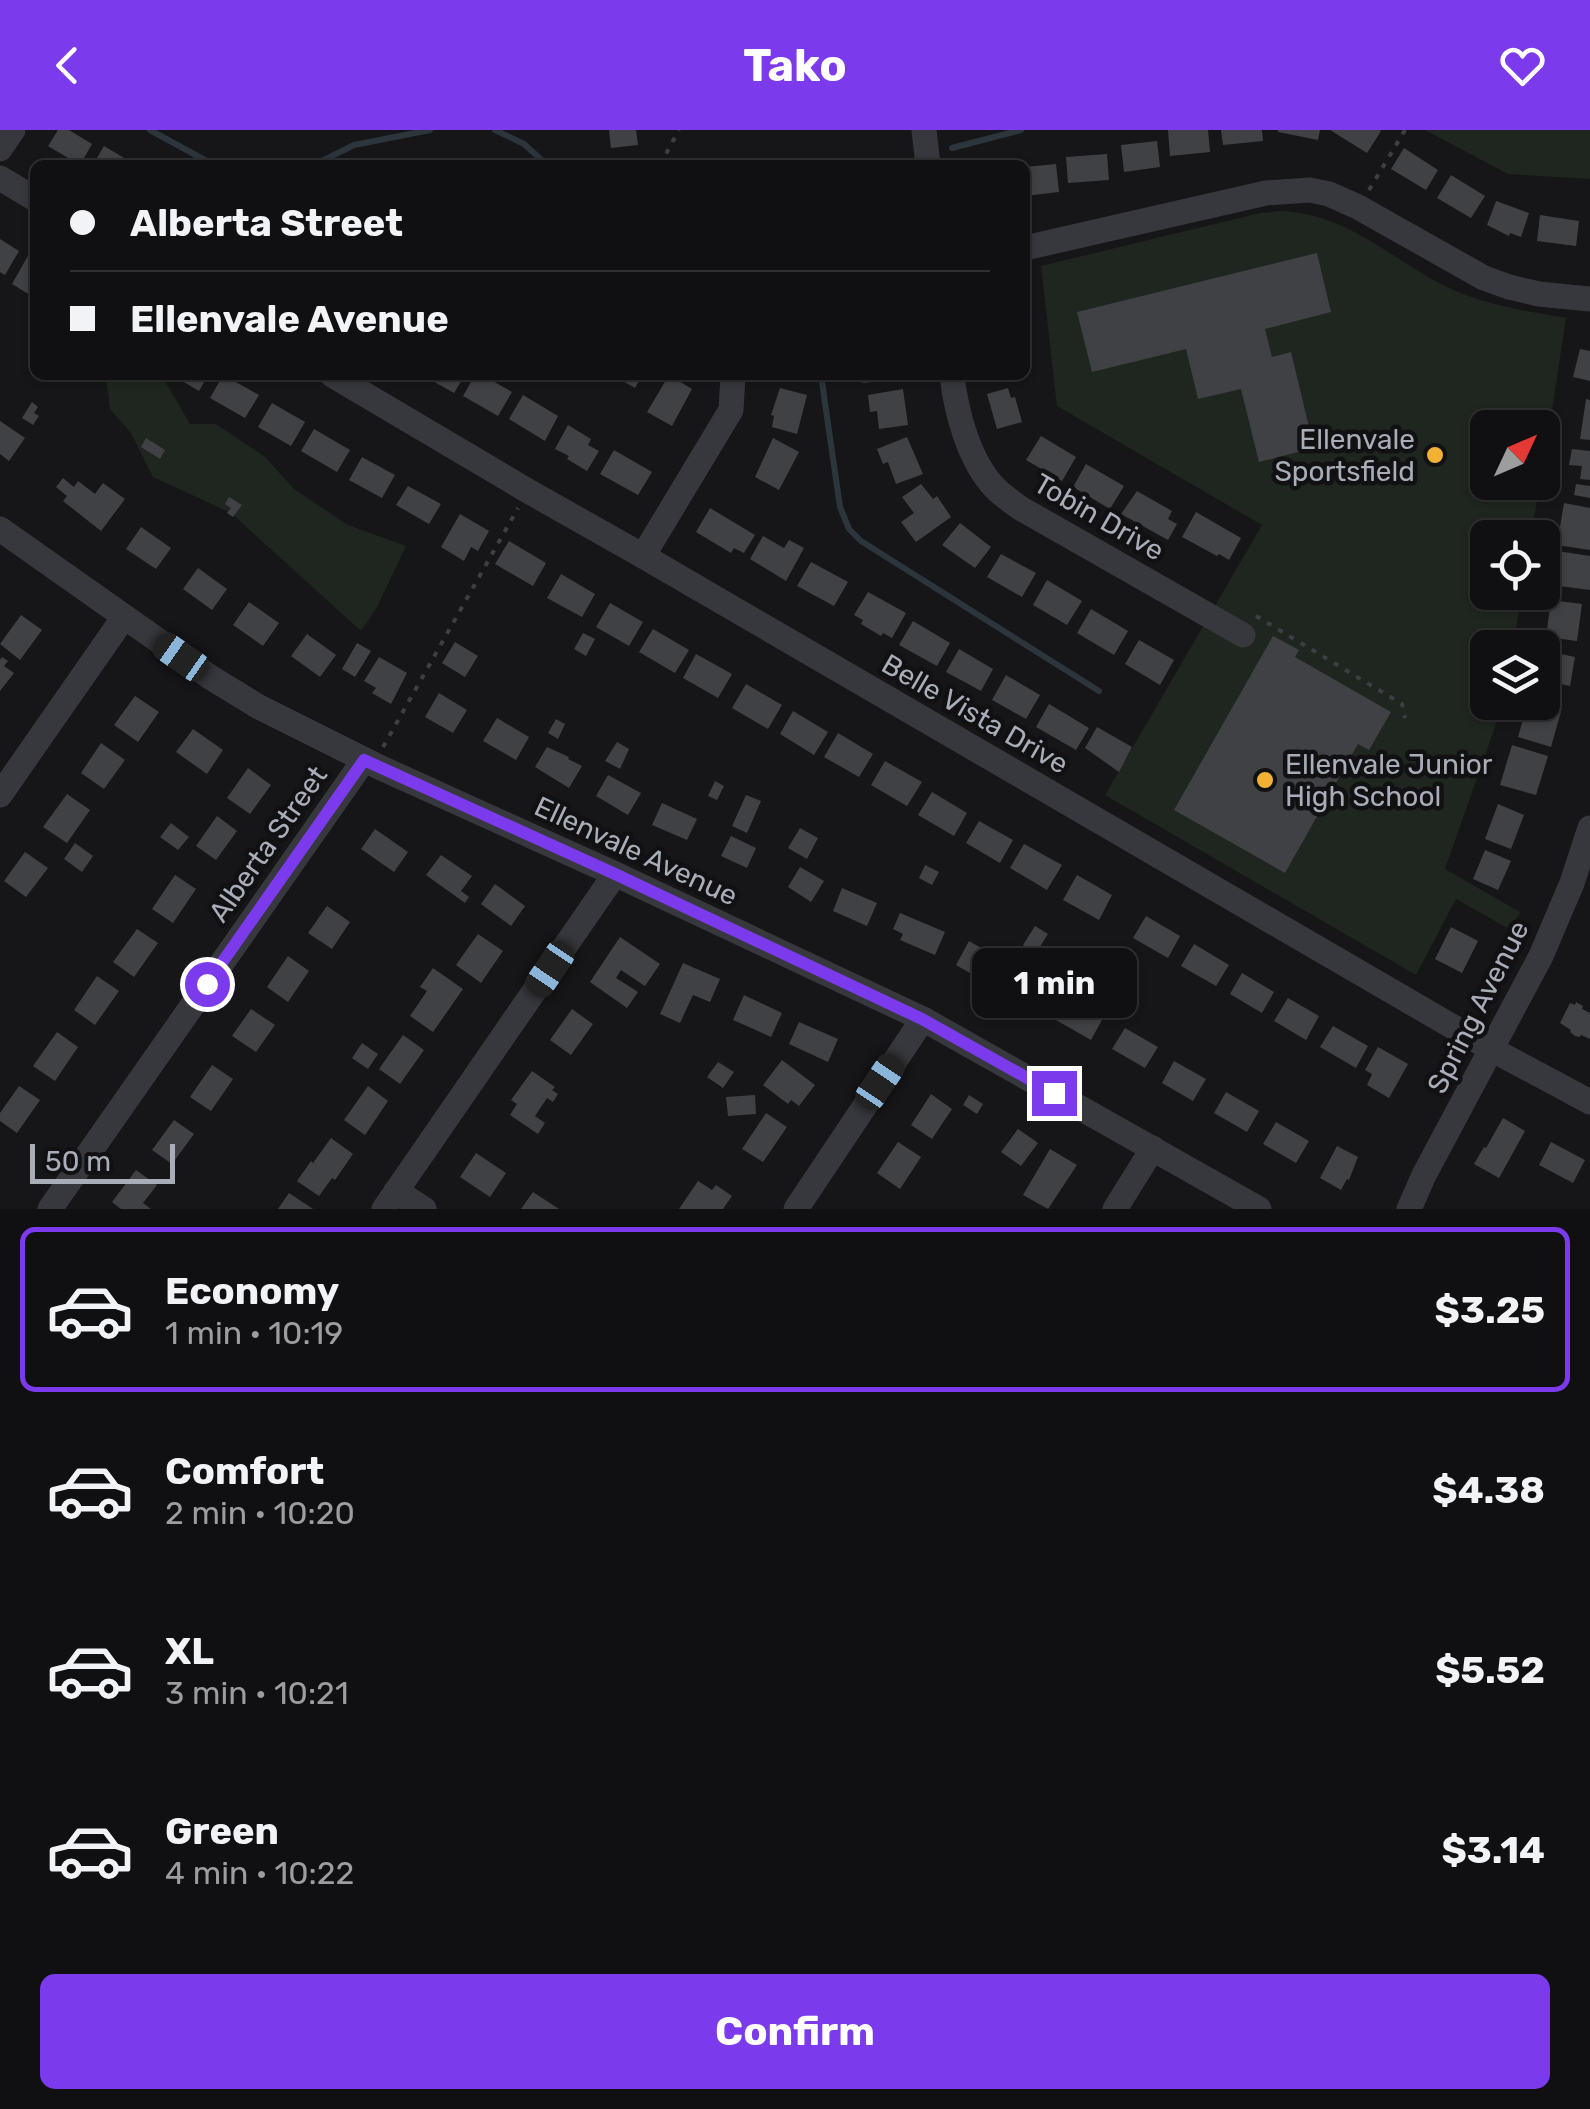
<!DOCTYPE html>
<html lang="en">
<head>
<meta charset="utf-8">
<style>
	:root { --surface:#101012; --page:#19191b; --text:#f1f3f6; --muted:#9c9d9f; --line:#303032; --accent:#7c3aed }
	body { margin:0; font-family:Rubik,sans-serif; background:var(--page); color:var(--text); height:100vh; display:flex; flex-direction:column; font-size:38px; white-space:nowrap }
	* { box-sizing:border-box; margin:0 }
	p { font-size:32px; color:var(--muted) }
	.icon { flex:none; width:55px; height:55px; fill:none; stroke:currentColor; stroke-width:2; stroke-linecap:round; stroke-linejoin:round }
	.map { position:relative; height:1079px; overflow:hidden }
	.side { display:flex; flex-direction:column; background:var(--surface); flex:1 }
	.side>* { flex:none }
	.banner { position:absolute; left:30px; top:30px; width:1000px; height:220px; border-radius:15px; box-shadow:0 2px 8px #0004,0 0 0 2px var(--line); display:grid; align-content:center; height:220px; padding:0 40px; background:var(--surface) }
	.needle { width:65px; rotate:46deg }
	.fabs { position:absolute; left:1470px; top:280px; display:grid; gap:20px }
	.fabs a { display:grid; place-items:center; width:90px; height:90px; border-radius:15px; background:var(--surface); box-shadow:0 2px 8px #0004,0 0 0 2px var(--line); font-size:50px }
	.scale { position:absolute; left:30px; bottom:25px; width:145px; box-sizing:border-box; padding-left:10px; border:5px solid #a8adb8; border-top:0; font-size:28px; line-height:35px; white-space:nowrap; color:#a8adb8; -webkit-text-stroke:8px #111113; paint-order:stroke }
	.end { position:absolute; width:45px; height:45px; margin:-22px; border:12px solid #7c3aed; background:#fff; box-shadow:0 0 0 5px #fff }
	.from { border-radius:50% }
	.bubble { position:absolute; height:70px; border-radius:15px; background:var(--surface); box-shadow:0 2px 8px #0004,0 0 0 2px var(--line); font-size:32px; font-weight:700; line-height:70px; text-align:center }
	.car { position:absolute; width:30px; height:60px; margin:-30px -15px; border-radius:12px; box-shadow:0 0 8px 2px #0007; background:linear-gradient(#222 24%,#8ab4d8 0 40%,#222 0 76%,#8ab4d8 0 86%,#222 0) }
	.banner b { display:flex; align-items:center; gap:35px; height:95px; font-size:38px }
	.banner b+b { border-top:2px solid var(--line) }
	.banner i { width:25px; height:25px; background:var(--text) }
	ul { padding:18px 0 0; list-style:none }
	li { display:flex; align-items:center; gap:30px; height:165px; margin:0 20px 15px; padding:0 20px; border:5px solid transparent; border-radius:15px }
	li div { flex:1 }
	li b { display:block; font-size:38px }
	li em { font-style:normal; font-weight:700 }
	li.current { border-color:var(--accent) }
	li>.icon { width:90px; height:90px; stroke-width:1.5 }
	.primary-button { display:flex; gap:20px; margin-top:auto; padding:20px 40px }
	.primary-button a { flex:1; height:115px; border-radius:15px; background:var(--accent); color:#fff; font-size:40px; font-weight:700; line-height:115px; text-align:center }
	header { display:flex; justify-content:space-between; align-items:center; height:130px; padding:0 40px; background:var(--accent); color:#fff; font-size:45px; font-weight:700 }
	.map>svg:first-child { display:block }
	.green { fill:#1e261f }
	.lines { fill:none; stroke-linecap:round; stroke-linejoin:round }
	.stream { stroke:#2c353c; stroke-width:6 }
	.building { fill:#404145 }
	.path { stroke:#3d3f44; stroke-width:4; stroke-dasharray:5 8; stroke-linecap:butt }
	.minor { stroke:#37383d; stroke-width:25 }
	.route { stroke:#7c3aed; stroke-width:12 }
	.poi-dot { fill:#f2b134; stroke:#111113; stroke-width:4 }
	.labels { text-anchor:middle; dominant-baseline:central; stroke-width:9; stroke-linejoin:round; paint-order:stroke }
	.poi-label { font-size:28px; fill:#a8adb8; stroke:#111113; text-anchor:end }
	.street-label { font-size:28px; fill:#a8adb8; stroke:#111113 }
</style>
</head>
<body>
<header><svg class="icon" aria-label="back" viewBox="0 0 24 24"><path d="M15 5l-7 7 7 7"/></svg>Tako<svg class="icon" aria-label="heart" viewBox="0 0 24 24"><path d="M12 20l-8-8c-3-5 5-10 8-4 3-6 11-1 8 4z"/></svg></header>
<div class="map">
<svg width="1590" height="1079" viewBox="0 0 1590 1079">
	<rect width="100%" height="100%" fill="#161618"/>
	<g class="green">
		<polygon points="1425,0 1590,0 1590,49 1508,44"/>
		<path d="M 1282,81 C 1350,85 1389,128 1447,157 C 1485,175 1526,181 1566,188 L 1543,339 L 1542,298 L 1488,298 L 1488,352 L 1540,353 L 1531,407 L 1488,408 L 1488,462 L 1522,463 L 1513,517 L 1488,518 L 1488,572 L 1501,573 L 1495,597 L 1445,739 L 1520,782 L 1511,800 L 1456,769 L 1416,845 L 1105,665 L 1262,395 L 1057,276 L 1041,136 L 1260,83 Z"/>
		<polygon points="106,246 165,251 190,294 216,294 265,327 294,359 348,395 406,416 377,477 361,501 231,383 153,347 131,303 110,279"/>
	</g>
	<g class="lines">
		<g class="stream">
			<polyline points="150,0 214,35"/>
			<polyline points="495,0 524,14 547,35"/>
			<polyline points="952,18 1021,0"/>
			<polyline points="314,35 354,15 430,0"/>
			<polyline points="883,35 903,31"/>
			<polyline points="821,245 840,377 849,399 861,411 1099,561"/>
		</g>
	</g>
	<g class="building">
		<polygon points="58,0 69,0 92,14 80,35 48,16"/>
		<polygon points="609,0 636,0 638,15 611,18"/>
		<polygon points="1168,0 1208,0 1210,22 1170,26"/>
		<polygon points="1221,0 1262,0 1263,11 1223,15"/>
		<polygon points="1278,0 1320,0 1318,10 1278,2"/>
		<polygon points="1330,0 1379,0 1381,1 1367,23"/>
		<polygon points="1157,11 1160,37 1124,42 1121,15"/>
		<polygon points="104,16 136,35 93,35"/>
		<polygon points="1404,18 1438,40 1426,60 1391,39"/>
		<polygon points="1107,24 1109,50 1068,53 1066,27"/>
		<polygon points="1056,34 1059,62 1025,66 1025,37"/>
		<polygon points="1451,45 1485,66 1471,88 1437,68"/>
		<polygon points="1496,71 1529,83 1521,107 1510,103 1509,106 1487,95"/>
		<polygon points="1540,85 1579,91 1576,116 1537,111"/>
		<polygon points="0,109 19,121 5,145 0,142"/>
		<polygon points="1317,123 1331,182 1265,199 1272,227 1291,222 1314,318 1259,332 1241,259 1198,269 1186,219 1092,242 1077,182"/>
		<polygon points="29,124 35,128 35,168 12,154"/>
		<polygon points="1580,219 1590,221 1590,251 1573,247"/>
		<polygon points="172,245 208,245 199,261"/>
		<polygon points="223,245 259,265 245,288 210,268"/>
		<polygon points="422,245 465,245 454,263"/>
		<polygon points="475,245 482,245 512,262 498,286 463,266"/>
		<polygon points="612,245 642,245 635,258"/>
		<polygon points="669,245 692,259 672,296 647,282"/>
		<polygon points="861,245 904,245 904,249 862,253"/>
		<polygon points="780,258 807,265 797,304 772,297 774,286 771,285"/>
		<polygon points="1008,258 1011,268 1015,267 1022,292 997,299 987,264"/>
		<polygon points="903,259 908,295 879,299 877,281 870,282 868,265"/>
		<polygon points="523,265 558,286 545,311 509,289"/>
		<polygon points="1586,269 1590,270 1590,310 1580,309"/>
		<polygon points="32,272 38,277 34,283 39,286 33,295 22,288"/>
		<polygon points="272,273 305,292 291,316 258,297"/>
		<polygon points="0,291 25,308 9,331 0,324"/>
		<polygon points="568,295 591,309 588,315 599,321 587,341 567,329 569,326 555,319"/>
		<polygon points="314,299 350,320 337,342 301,321"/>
		<polygon points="1041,306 1076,327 1062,351 1026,330"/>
		<polygon points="907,307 923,344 896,354 888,332 883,334 877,319"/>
		<polygon points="146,308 165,320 160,329 141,317"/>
		<polygon points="773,308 799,322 779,360 755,347"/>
		<polygon points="1572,319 1590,321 1590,350 1580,349 1582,336 1569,335"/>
		<polygon points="614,320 652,342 638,365 600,344"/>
		<polygon points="362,327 395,345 382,368 349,350"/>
		<polygon points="1086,334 1124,356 1110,379 1073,357"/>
		<polygon points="63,348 74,357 78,351 95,364 103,353 125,369 101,401 63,371 67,366 56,357"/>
		<polygon points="921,354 933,369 937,366 951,387 916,412 901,392 914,383 902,367"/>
		<polygon points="1576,354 1590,356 1590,368 1574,365"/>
		<polygon points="408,356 441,374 429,394 396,375"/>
		<polygon points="1137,361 1172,381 1168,389 1177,394 1168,410 1121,384"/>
		<polygon points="229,367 242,375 233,387 227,383 231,378 225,374"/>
		<polygon points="1564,373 1590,378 1590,420 1557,415"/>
		<polygon points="710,378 755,405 744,423 734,418 731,423 696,402"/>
		<polygon points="1196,382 1241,408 1229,430 1219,424 1217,426 1182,407"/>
		<polygon points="460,384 489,401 478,421 471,417 464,431 441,417"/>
		<polygon points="960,393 991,417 975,438 942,415"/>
		<polygon points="141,397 171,418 156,439 126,419"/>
		<polygon points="763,406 784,418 789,410 804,418 786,451 750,429"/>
		<polygon points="509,411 546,433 533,456 495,434"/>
		<polygon points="1544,419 1590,426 1590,460 1559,456 1561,448 1542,445"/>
		<polygon points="1001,424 1036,443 1022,467 987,447"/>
		<polygon points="811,432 848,452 834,476 797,456"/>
		<polygon points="198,438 227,459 212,480 183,459"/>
		<polygon points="561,444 595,464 582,487 547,468"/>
		<polygon points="1047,450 1082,471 1067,495 1033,475"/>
		<polygon points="868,462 906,483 892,508 883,503 881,506 861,494 863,490 854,485"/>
		<polygon points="1551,470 1582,474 1577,511 1546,507"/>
		<polygon points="249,472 279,493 263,516 233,495"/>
		<polygon points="610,473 643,492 629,516 596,497"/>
		<polygon points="1091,479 1128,501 1114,525 1077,503"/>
		<polygon points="21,485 42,500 20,530 0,514"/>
		<polygon points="913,491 950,513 937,536 899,515"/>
		<polygon points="653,499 689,520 675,543 639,522"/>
		<polygon points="583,503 595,509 586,526 574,519"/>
		<polygon points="307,504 336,525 320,547 291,526"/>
		<polygon points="1273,506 1299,520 1295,527 1391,582 1369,620 1358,614 1285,743 1174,680"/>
		<polygon points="1139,510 1174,530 1160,555 1125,534"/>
		<polygon points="455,512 478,526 465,547 442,533"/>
		<polygon points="357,513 371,521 355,547 342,539"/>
		<polygon points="959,519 993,539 981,561 946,542"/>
		<polygon points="1542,520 1575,527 1570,556 1542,550"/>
		<polygon points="696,524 732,544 718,568 683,548"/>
		<polygon points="2,527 8,531 4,536 14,543 0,561 0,530"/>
		<polygon points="379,527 407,543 391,574 372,563 376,558 364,551"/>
		<polygon points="1006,545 1040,565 1026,589 992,570"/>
		<polygon points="746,554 782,575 768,599 732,578"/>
		<polygon points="439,563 467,580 453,603 425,587"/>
		<polygon points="135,566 159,582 138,612 114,595"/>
		<polygon points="1528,572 1542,572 1562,578 1551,617 1518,607"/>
		<polygon points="1049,574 1089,598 1076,620 1036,597"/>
		<polygon points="793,581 828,602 814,625 780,604"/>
		<polygon points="497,588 529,607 516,630 483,611"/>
		<polygon points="556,589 565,594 558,609 548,603"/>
		<polygon points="1097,597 1132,617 1119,642 1085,618"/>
		<polygon points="193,599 223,620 207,644 176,622"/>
		<polygon points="838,603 873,624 859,647 824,627"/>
		<polygon points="617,612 629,619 620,639 605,631"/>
		<polygon points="101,613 125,630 104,659 81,643"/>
		<polygon points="1512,615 1548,626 1536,665 1500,655"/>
		<polygon points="547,617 569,627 568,629 582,636 569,658 535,637"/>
		<polygon points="885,631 922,652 907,676 871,655"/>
		<polygon points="248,638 271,655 250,684 227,668"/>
		<polygon points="608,645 641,663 628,685 596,666"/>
		<polygon points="715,651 724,656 717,670 708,666"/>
		<polygon points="932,662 967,683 954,706 918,685"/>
		<polygon points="67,664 90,680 67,713 43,697"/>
		<polygon points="746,665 761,671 747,703 732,696"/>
		<polygon points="662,673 697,689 687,710 652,695"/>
		<polygon points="1498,674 1524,685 1511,719 1485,709"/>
		<polygon points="217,686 237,701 216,730 196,716"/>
		<polygon points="979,691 1013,710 1000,733 966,713"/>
		<polygon points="171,693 189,707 178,720 160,707"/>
		<polygon points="800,698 818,708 807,729 788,718"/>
		<polygon points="375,699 408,722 394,742 361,719"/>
		<polygon points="731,706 756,718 747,738 721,726"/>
		<polygon points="75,713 93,726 82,742 64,729"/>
		<polygon points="1024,714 1062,735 1047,760 1010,738"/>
		<polygon points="1485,720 1511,731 1498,760 1473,749"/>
		<polygon points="25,722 48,738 26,767 4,751"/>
		<polygon points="441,725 472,746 461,761 469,767 465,773 426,745"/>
		<polygon points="925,735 939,742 932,755 919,748"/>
		<polygon points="800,737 824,751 811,772 788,757"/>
		<polygon points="175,745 196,759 173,793 152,779"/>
		<polygon points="1077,745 1112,765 1099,790 1063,770"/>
		<polygon points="495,754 525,776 511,796 481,774"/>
		<polygon points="842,758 877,773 867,796 833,781"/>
		<polygon points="327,776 350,792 332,819 308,803"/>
		<polygon points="900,783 945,802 935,825 900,810 903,804 893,799"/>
		<polygon points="1146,786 1180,806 1168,828 1133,808"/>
		<polygon points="1035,796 1048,804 1036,823 1023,815"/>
		<polygon points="1451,797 1478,811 1462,843 1435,829"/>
		<polygon points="137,799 158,813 134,847 113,832"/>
		<polygon points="478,804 503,821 481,853 456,835"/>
		<polygon points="620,807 660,834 645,856 621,840 616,848 638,862 627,878 590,852"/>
		<polygon points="969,811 1002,830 989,854 956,835"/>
		<polygon points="1194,814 1229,835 1216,856 1181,836"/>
		<polygon points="288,826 309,841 288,872 267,857"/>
		<polygon points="683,833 720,849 710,872 693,865 680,893 660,884"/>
		<polygon points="1023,833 1056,852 1038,882 1005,863"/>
		<polygon points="433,838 463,859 433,902 410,886 427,861 420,857"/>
		<polygon points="1242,843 1274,862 1262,883 1230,864"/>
		<polygon points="97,846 119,861 95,895 74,880"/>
		<polygon points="744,865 782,883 771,907 733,890"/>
		<polygon points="1068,868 1103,888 1091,910 1056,890"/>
		<polygon points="1288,868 1319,886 1306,910 1274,891"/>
		<polygon points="1576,872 1583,876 1582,879 1590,883 1590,909 1581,905 1580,907 1575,906 1570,902 1571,900 1560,893 1570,873 1575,875"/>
		<polygon points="251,879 275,895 256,922 232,906"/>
		<polygon points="572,879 593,894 571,925 550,910"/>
		<polygon points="799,892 838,909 828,932 789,914"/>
		<polygon points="1333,896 1368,916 1356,938 1320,917"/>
		<polygon points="1125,898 1158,917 1145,938 1112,919"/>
		<polygon points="57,902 78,917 55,951 33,936"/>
		<polygon points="403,905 424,920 400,954 379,939"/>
		<polygon points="362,913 378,924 368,939 352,928"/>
		<polygon points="1378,917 1408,934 1389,968 1367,955 1372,944 1365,940"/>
		<polygon points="782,930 815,955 799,976 791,970 788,974 763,955"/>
		<polygon points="1174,931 1206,949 1193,971 1162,953"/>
		<polygon points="718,932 734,942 723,958 707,947"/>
		<polygon points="212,935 233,949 211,981 190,967"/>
		<polygon points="532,941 555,957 552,960 558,964 553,972 547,968 535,986 545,993 538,1004 510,985 517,974 511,970"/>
		<polygon points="19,956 40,970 17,1003 0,991 0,983"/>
		<polygon points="368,956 388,971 365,1005 344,990"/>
		<polygon points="1226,962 1259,981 1247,1002 1214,983"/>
		<polygon points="931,964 952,979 932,1009 911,995"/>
		<polygon points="755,965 756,984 728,986 726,967"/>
		<polygon points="969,965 983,974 977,984 963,975"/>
		<polygon points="766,983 787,997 763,1032 742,1019"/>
		<polygon points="1503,988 1525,1001 1499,1048 1474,1034 1484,1017 1486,1018"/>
		<polygon points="174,990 194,1004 172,1034 152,1020"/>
		<polygon points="1276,992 1309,1011 1296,1033 1263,1014"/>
		<polygon points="1018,999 1038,1013 1021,1036 1001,1022"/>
		<polygon points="331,1008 353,1024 335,1050 332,1048 319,1066 297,1051 311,1031 313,1033"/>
		<polygon points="898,1012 921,1027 900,1059 877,1043"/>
		<polygon points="1551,1012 1585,1030 1573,1053 1539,1035"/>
		<polygon points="1337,1016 1358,1027 1349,1050 1347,1049 1341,1060 1320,1048"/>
		<polygon points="1050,1019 1077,1035 1048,1079 1023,1065"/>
		<polygon points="476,1023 506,1043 490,1067 460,1047"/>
		<polygon points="136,1040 157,1055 143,1073 151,1079 121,1079 112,1072"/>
		<polygon points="698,1051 712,1060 716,1055 732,1066 723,1079 679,1079"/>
		<polygon points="533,1062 559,1079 521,1079"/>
		<polygon points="289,1063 313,1079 278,1079"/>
	</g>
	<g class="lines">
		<g class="path">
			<polyline points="660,35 679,0"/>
			<polyline points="1369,60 1405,0"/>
			<polyline points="1256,486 1402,574 1405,588"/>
			<polyline points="383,617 518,378"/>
		</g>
		<g class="minor">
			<polyline points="924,0 928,35"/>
			<polyline points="0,19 13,0"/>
			<polyline points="0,48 35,69"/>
			<polyline points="1025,118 1266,63 1310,60 1329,64 1358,77 1484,148 1509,157 1539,164 1590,169"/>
			<polyline points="332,245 528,361 643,426 1491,919 1590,972"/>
			<path d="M 952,245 C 956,282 969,331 995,358 C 1002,365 1012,372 1020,378 L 1243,505"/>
			<polyline points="0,399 210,547 259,577 377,636 615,744 923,889 1259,1079"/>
			<polyline points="643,426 731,280 733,245"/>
			<polyline points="0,665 124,487"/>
			<polyline points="396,1061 424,1079"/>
			<polyline points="50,1079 364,630"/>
			<polyline points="384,1079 615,744"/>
			<polyline points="796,1079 923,889"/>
			<polyline points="1115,1079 1153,1018"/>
			<polyline points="1409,1079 1424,1045 1541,826 1572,753 1590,698"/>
		</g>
	</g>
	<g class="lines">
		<polyline class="route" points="207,854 364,630 615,744 922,889 1054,963"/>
	</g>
	<g class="poi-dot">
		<circle cx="1435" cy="325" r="10"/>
		<circle cx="1265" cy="650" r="10"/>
	</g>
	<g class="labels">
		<g class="poi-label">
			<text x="1415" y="309">Ellenvale<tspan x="1415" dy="32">Sportsfield</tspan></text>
			<text x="1285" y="634" text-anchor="start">Ellenvale Junior<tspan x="1285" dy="32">High School</tspan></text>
		</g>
		<g class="street-label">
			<text transform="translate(1099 387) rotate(30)">Tobin Drive</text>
			<text transform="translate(975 584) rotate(30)">Belle Vista Drive</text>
			<text transform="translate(268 714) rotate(-55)">Alberta Street</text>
			<text transform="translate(636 721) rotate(25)">Ellenvale Avenue</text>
			<text transform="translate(1478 877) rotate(-63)">Spring Avenue</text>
		</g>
	</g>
</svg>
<div class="fabs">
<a><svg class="needle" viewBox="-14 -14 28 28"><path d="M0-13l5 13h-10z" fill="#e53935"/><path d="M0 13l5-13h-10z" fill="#9c9d9f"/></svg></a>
<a><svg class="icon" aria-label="locate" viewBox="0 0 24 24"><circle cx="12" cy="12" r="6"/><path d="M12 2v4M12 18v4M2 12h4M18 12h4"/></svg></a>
<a><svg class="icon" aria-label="layers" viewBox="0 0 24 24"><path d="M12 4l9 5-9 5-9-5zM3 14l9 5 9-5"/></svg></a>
</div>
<div class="scale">50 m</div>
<i class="end from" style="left:207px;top:854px"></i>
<i class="end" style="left:1054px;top:963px"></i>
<div class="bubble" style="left:972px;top:818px;width:165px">1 min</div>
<i class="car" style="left:181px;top:527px;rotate:305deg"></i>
<i class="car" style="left:550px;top:839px;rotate:214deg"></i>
<i class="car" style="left:880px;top:952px;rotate:34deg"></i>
<div class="banner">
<b><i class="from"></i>Alberta Street</b>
<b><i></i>Ellenvale Avenue</b>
</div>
</div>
<section class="side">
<ul>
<li class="current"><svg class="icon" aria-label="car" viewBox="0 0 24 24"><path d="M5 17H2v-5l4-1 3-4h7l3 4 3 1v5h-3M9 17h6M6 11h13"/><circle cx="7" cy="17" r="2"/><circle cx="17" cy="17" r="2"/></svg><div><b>Economy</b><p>1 min · 10:19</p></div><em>$3.25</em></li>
<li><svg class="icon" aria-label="car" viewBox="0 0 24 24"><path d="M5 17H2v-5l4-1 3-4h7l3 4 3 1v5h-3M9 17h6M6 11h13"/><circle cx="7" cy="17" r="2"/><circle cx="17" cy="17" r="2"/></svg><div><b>Comfort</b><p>2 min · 10:20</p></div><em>$4.38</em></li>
<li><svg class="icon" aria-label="car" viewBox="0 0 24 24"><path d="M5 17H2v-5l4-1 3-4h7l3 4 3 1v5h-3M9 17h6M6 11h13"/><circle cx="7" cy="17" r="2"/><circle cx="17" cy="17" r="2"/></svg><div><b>XL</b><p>3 min · 10:21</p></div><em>$5.52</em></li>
<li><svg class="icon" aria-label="car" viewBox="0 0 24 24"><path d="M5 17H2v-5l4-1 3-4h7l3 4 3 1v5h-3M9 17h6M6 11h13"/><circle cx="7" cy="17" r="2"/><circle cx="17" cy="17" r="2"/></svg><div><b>Green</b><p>4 min · 10:22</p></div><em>$3.14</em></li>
</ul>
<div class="primary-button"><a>Confirm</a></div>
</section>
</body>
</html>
